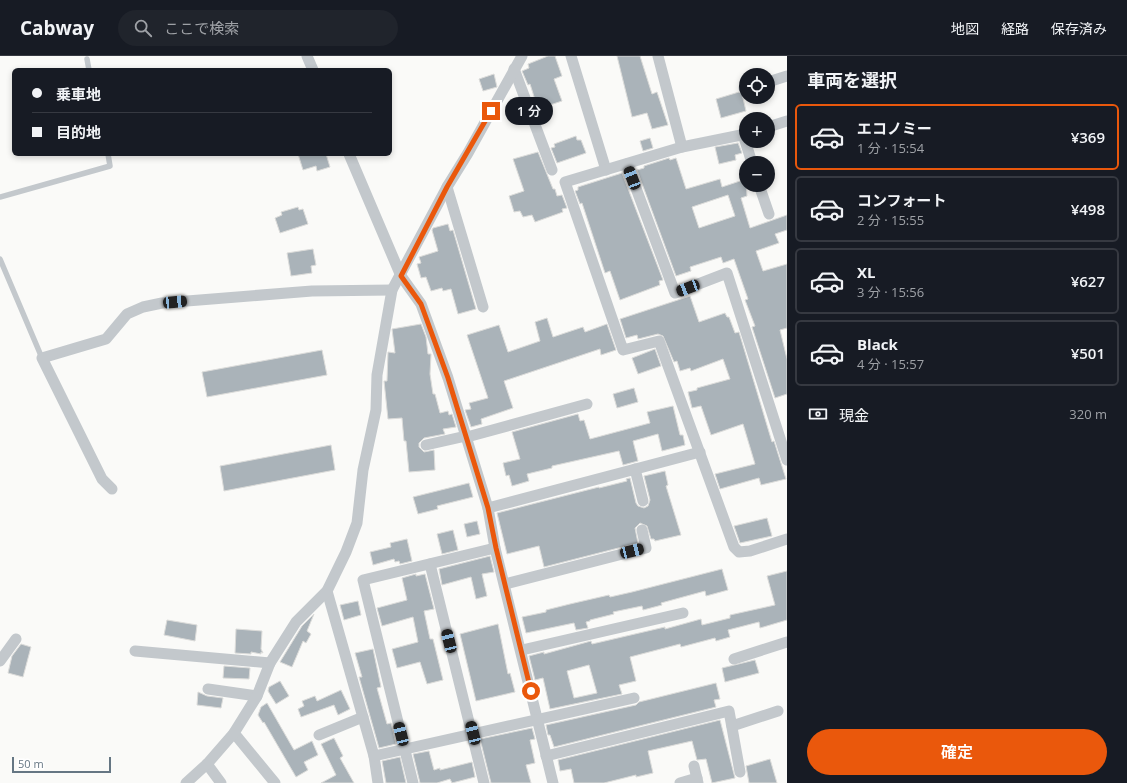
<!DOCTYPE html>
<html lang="ja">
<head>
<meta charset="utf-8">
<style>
	:root { --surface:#171b24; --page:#20242c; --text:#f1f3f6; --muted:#9ea1a6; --line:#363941; --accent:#ea580c }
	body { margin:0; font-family:"Open Sans","Noto Sans JP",sans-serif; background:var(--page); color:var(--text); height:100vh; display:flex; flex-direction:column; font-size:15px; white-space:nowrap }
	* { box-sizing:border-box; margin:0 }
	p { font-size:13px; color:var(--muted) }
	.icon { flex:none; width:22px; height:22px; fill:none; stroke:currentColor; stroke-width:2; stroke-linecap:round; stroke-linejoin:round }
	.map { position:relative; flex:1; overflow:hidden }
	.side { display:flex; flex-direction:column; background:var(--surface); width:340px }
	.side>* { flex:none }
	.guide { position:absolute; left:12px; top:12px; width:380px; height:88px; border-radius:6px; box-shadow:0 2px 6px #0003; display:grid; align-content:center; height:88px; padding:0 20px; background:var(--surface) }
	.tools { position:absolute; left:739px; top:12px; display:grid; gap:8px }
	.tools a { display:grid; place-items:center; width:36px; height:36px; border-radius:50%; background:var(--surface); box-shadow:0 2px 6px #0003; font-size:20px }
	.scale { position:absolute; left:12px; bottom:10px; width:99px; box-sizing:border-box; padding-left:4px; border:2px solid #657683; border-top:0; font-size:11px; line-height:14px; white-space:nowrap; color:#657683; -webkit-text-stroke:3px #fff; paint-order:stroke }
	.end { position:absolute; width:18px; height:18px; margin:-9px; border:5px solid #ea580c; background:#fff; box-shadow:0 0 0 2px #fff }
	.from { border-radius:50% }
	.bubble { position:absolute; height:28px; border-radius:14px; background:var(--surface); box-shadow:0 2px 6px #0003; font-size:13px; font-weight:600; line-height:28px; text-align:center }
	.car { position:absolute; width:12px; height:24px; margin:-12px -6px; border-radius:5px; box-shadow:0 0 3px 1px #0007; background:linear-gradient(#222 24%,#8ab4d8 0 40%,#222 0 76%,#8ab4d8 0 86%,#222 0) }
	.guide b { display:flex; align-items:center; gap:14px; height:38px; font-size:15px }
	.guide b+b { border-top:1px solid var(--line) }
	.guide i { width:10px; height:10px; background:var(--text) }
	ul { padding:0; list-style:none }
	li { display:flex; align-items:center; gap:12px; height:66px; margin:0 8px 6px; padding:0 12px; border:2px solid var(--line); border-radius:6px }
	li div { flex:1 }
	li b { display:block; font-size:15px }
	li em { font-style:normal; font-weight:600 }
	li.on { border-color:var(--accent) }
	li>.icon { width:36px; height:36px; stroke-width:1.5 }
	h2 { padding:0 20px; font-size:18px; line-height:48px }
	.pay { display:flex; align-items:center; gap:10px; height:44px; padding:0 20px; font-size:15px }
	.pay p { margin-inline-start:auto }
	.cta { display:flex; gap:8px; margin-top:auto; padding:8px 20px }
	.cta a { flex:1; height:46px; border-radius:24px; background:var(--accent); color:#fff; font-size:16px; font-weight:600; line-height:46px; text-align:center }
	header { display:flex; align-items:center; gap:24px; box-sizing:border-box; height:56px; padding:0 20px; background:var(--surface); border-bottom:1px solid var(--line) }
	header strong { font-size:19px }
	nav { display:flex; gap:22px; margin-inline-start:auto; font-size:14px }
	.search { width:280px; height:36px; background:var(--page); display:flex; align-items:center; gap:10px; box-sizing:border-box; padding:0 14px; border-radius:22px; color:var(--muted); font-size:15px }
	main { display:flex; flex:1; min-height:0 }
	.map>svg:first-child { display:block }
	.building { fill:#aab3b9; stroke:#dcdcda; fill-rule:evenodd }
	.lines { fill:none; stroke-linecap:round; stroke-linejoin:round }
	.service { stroke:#c3c8cc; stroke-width:5.5 }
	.minor { stroke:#c3c8cc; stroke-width:11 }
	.route { stroke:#ea580c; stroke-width:5 }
</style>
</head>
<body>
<header>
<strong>Cabway</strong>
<div class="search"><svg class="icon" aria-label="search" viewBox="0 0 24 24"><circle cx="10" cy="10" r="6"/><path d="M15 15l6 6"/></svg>ここで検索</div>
<nav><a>地図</a><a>経路</a><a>保存済み</a></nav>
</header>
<main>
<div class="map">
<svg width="787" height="727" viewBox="0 0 787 727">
	<rect width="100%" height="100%" fill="#fafaf8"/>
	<g class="building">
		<polygon points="548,0 555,0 562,20 554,23 562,45 538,53 530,28 528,29 522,15 529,12 528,8"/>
		<polygon points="617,0 640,0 652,38 657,36 668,69 652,73 647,57 632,61"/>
		<polygon points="494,18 497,31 483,35 479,23"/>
		<polygon points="739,36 742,38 746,55 721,62 716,43"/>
		<polygon points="576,80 577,84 581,84 586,97 557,107 551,92 555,91 554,88"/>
		<polygon points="650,82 653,92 643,95 640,85"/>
		<polygon points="738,87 742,97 735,99 736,104 719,108 715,91"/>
		<polygon points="538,96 553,133 555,133 557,140 562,139 567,152 562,153 563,156 535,166 532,159 523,161 520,155 514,156 509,140 524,135 513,103"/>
		<polygon points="298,98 326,98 330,111 317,115 316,110 303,114"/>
		<path d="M 669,102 L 670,104 L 676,102 L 686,133 L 720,123 L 722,131 L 746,123 L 747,140 L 741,142 L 750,172 L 787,159 L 787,174 L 775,178 L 779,187 L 756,195 L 763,215 L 787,208 L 787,272 L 780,274 L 787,303 L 787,338 L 775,342 L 752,271 L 755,270 L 745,244 L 748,243 L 734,203 L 723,207 L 721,201 L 690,211 L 691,215 L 676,220 L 637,114 L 644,112 L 644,110 ZM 728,139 L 735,160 L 699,172 L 692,151 Z"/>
		<polygon points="622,117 663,224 659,225 660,229 620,244 610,215 605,217 582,147 580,148 575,135 578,134 578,131"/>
		<polygon points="298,151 299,154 303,153 308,168 280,177 275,162 282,159 281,156"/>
		<polygon points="448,168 450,175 453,174 476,253 458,258 451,233 443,235 442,232 431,235 426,221 421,222 417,208 421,207 419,201 438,195 432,174 433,172"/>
		<polygon points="313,193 316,209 311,210 312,217 291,220 287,197"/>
		<polygon points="690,240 699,266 725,257 727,261 729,261 735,277 739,276 772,386 774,385 786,423 761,429 759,422 720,433 715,418 755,408 743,368 711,379 701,350 692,352 688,336 697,334 697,332 730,323 723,303 691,315 690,312 680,315 677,305 674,306 663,280 658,278 638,283 637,279 626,282 620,263"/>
		<polygon points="547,262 553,281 583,271 585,276 607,268 616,294 601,299 600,293 504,325 513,352 481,363 482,368 471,371 465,354 471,353 469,347 488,342 467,279 499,269 508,296 540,285 535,266"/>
		<polygon points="421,268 426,281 428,298 431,298 430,318 433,338 435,338 440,357 448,355 449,359 452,358 456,371 443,373 445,378 424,382 419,387 419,391 424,396 434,394 435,414 409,416 406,385 404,385 402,362 388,363 384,325 387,325 388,296 395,297 392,273"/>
		<polygon points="655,293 661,310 638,318 632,302"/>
		<polygon points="322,294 327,319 207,341 202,316"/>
		<polygon points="634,332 638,346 617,352 613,338"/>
		<polygon points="673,350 680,379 683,379 685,389 662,395 658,378 633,385 638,405 623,409 619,395 552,410 552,412 527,418 529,425 512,430 509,419 506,420 503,407 520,403 512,376 578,358 580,365 584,364 590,383 650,367 647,356"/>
		<polygon points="331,389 335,414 224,435 220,410"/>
		<polygon points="665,415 668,429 666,430 681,479 655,485 654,483 651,483 647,470 640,467 635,472 638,487 544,511 539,490 507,498 497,457 599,431 599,432 627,425 626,423 630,422 636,447 638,450 644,452 648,450 650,444 644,420"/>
		<polygon points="469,427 473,441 437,450 438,453 418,458 413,441"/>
		<polygon points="767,462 772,480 740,487 734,470"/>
		<polygon points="477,465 480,478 467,481 464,468"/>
		<polygon points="453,474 458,494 442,498 437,478"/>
		<polygon points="407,483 412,505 400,508 399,505 395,506 394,503 373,509 370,496 391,491 390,487"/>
		<polygon points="490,500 494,516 482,518 487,540 476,543 471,521 442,529 439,513"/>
		<polygon points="722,513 728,534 706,540 705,535 661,547 662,549 643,554 642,550 613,556 614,558 590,564 590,565 586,566 588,572 576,574 574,567 526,577 522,561 546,556 546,554 570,548 609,539 610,541 632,536"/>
		<path d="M 787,515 L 787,564 L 760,572 L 759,566 L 728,574 L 730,581 L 716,585 L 715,582 L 681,591 L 680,588 L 630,601 L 636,625 L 619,629 L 622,638 L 550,653 L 543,622 L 535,624 L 529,600 L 544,596 L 544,598 L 591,585 L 592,588 L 665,571 L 665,573 L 701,563 L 702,569 L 730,562 L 730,559 L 775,549 L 767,520 ZM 589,609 L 597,637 L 574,642 L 567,615 Z"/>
		<polygon points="416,518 416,520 425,518 434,553 424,555 430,583 433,583 443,624 427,628 420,606 397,612 392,593 418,586 413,561 382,570 377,552 407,544 402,522"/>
		<polygon points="358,545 361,559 344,564 340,549"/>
		<polygon points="314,558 307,575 311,578 306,587 303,585 292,611 280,606 302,570"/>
		<polygon points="167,564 197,569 195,585 164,579"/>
		<polygon points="498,568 508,618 510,617 515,636 476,645 460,578"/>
		<polygon points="236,573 262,575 261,593 263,597 261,596 261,598 251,596 251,598 235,597"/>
		<polygon points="21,588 31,591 23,621 8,617 12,600"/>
		<polygon points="373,593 381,631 377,632 387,668 391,667 396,688 379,692 359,621 362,621 355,597"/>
		<polygon points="755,604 759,617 725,626 722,612"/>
		<polygon points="224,610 250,612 249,623 223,622"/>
		<polygon points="280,625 289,640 276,648 268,635 269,631"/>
		<polygon points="716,627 720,643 714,644 716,651 554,691 550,679 548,679 546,669 636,649 639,646"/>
		<polygon points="341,634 350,653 338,659 334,649 301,661 298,653 304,650 302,645 315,640 317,645"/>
		<polygon points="198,636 207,640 223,642 221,652 197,649"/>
		<polygon points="267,647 294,694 312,685 318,699 304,706 308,714 296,721 264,666 263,667 258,659 261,651"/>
		<polygon points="720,664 735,722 712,727 706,703 697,704 692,685 648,695 653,717 636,721 636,719 604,727 574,727 571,713 560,715 558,704"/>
		<polygon points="532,672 535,683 530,684 535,707 526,709 531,727 491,727 480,683"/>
		<polygon points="334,682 343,700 340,702 354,727 321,727 336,719 321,688"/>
		<polygon points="429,695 434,714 440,712 440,714 472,706 475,721 452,727 450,723 437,727 420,727 413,698"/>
		<polygon points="400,701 406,727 386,727 382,705"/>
		<polygon points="770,703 777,727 749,727 746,710"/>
	</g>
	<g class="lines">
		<g class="service">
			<polyline points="87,3 89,14"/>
			<polyline points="0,141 110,110 108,98"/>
			<polyline points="0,203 42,302"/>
		</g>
		<g class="minor">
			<polyline points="307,0 313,14"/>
			<polyline points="571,0 606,114"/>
			<polyline points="658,0 682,91"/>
			<polyline points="514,13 552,114"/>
			<polyline points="768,26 787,20"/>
			<polyline points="744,32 746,32"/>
			<polyline points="768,71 787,65"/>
			<polyline points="743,78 752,107"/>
			<polyline points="746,78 682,91 565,126 623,294 659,285 734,491 739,496 750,495 787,483"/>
			<polyline points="349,98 401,220 421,248 448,322 488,452 495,492 553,727"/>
			<polyline points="627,108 675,237 727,217 787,404"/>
			<polyline points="759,129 769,158"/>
			<polyline points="447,131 483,251"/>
			<polyline points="467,381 587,348"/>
			<polyline points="426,389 466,380"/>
			<polyline points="635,413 643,445"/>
			<polyline points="112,433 102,423 42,302 106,283 127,258 143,251 162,247 312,235 392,234"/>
			<polyline points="488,452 700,396"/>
			<polyline points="430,508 484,727"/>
			<polyline points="505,528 646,492 642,474"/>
			<polyline points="327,535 374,700 378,727"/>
			<polyline points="522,594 683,557"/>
			<polyline points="135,595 270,607"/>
			<polyline points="734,603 787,586"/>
			<polyline points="0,605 16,583"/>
			<polyline points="208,633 257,640"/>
			<polyline points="732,670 778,655"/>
			<polyline points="234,677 275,727"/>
			<polyline points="319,679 363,661"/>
			<polyline points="374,700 634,642"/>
			<polyline points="546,700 729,655 740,716"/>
			<polyline points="207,708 221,727"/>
			<polyline points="694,710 698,727"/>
			<polyline points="186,727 207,708 234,677 257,640 270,607 296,566 327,535 346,496 357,467 363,414 376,354 377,319 392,234 447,131 468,97 522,0"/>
			<polyline points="413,727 363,524 495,492"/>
			<polyline points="680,727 697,722"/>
		</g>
	</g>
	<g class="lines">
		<polyline class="route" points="491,55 447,131 401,220 421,248 448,322 488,452 496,492 531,635"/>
	</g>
</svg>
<div class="tools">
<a><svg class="icon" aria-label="locate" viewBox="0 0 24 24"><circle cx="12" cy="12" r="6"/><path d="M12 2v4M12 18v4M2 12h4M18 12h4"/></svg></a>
<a>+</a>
<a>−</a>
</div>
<div class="scale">50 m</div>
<i class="end from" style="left:531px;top:635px"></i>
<i class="end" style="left:491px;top:55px"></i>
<div class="bubble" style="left:505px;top:41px;width:48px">1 分</div>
<i class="car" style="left:632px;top:122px;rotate:339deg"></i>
<i class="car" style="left:688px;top:232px;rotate:249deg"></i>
<i class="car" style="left:175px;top:246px;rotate:85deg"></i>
<i class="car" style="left:632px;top:495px;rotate:76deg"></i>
<i class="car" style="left:449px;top:585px;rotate:346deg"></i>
<i class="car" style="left:473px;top:677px;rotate:346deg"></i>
<i class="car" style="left:401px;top:678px;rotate:346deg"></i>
<div class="guide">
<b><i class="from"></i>乗車地</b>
<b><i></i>目的地</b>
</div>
</div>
<section class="side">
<h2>車両を選択</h2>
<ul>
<li class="on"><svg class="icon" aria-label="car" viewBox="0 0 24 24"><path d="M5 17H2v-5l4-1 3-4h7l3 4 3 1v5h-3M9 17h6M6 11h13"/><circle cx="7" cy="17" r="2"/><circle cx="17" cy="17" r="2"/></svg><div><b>エコノミー</b><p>1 分 · 15:54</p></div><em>¥369</em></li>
<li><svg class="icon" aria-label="car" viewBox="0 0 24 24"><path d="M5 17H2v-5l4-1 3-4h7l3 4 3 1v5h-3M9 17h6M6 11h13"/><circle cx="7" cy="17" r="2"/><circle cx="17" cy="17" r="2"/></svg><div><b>コンフォート</b><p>2 分 · 15:55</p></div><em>¥498</em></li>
<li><svg class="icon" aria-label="car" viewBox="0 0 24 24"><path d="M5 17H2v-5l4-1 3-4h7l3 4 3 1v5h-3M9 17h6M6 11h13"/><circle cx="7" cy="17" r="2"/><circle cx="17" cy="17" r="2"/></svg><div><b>XL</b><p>3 分 · 15:56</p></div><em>¥627</em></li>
<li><svg class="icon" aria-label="car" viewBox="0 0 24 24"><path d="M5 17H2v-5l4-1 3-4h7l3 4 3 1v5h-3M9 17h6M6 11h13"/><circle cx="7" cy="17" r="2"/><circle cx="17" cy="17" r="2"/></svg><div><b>Black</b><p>4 分 · 15:57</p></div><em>¥501</em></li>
</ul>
<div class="pay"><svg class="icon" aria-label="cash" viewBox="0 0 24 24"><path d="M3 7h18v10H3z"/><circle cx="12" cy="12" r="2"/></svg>現金<p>320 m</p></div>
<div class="cta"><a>確定</a></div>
</section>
</main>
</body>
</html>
